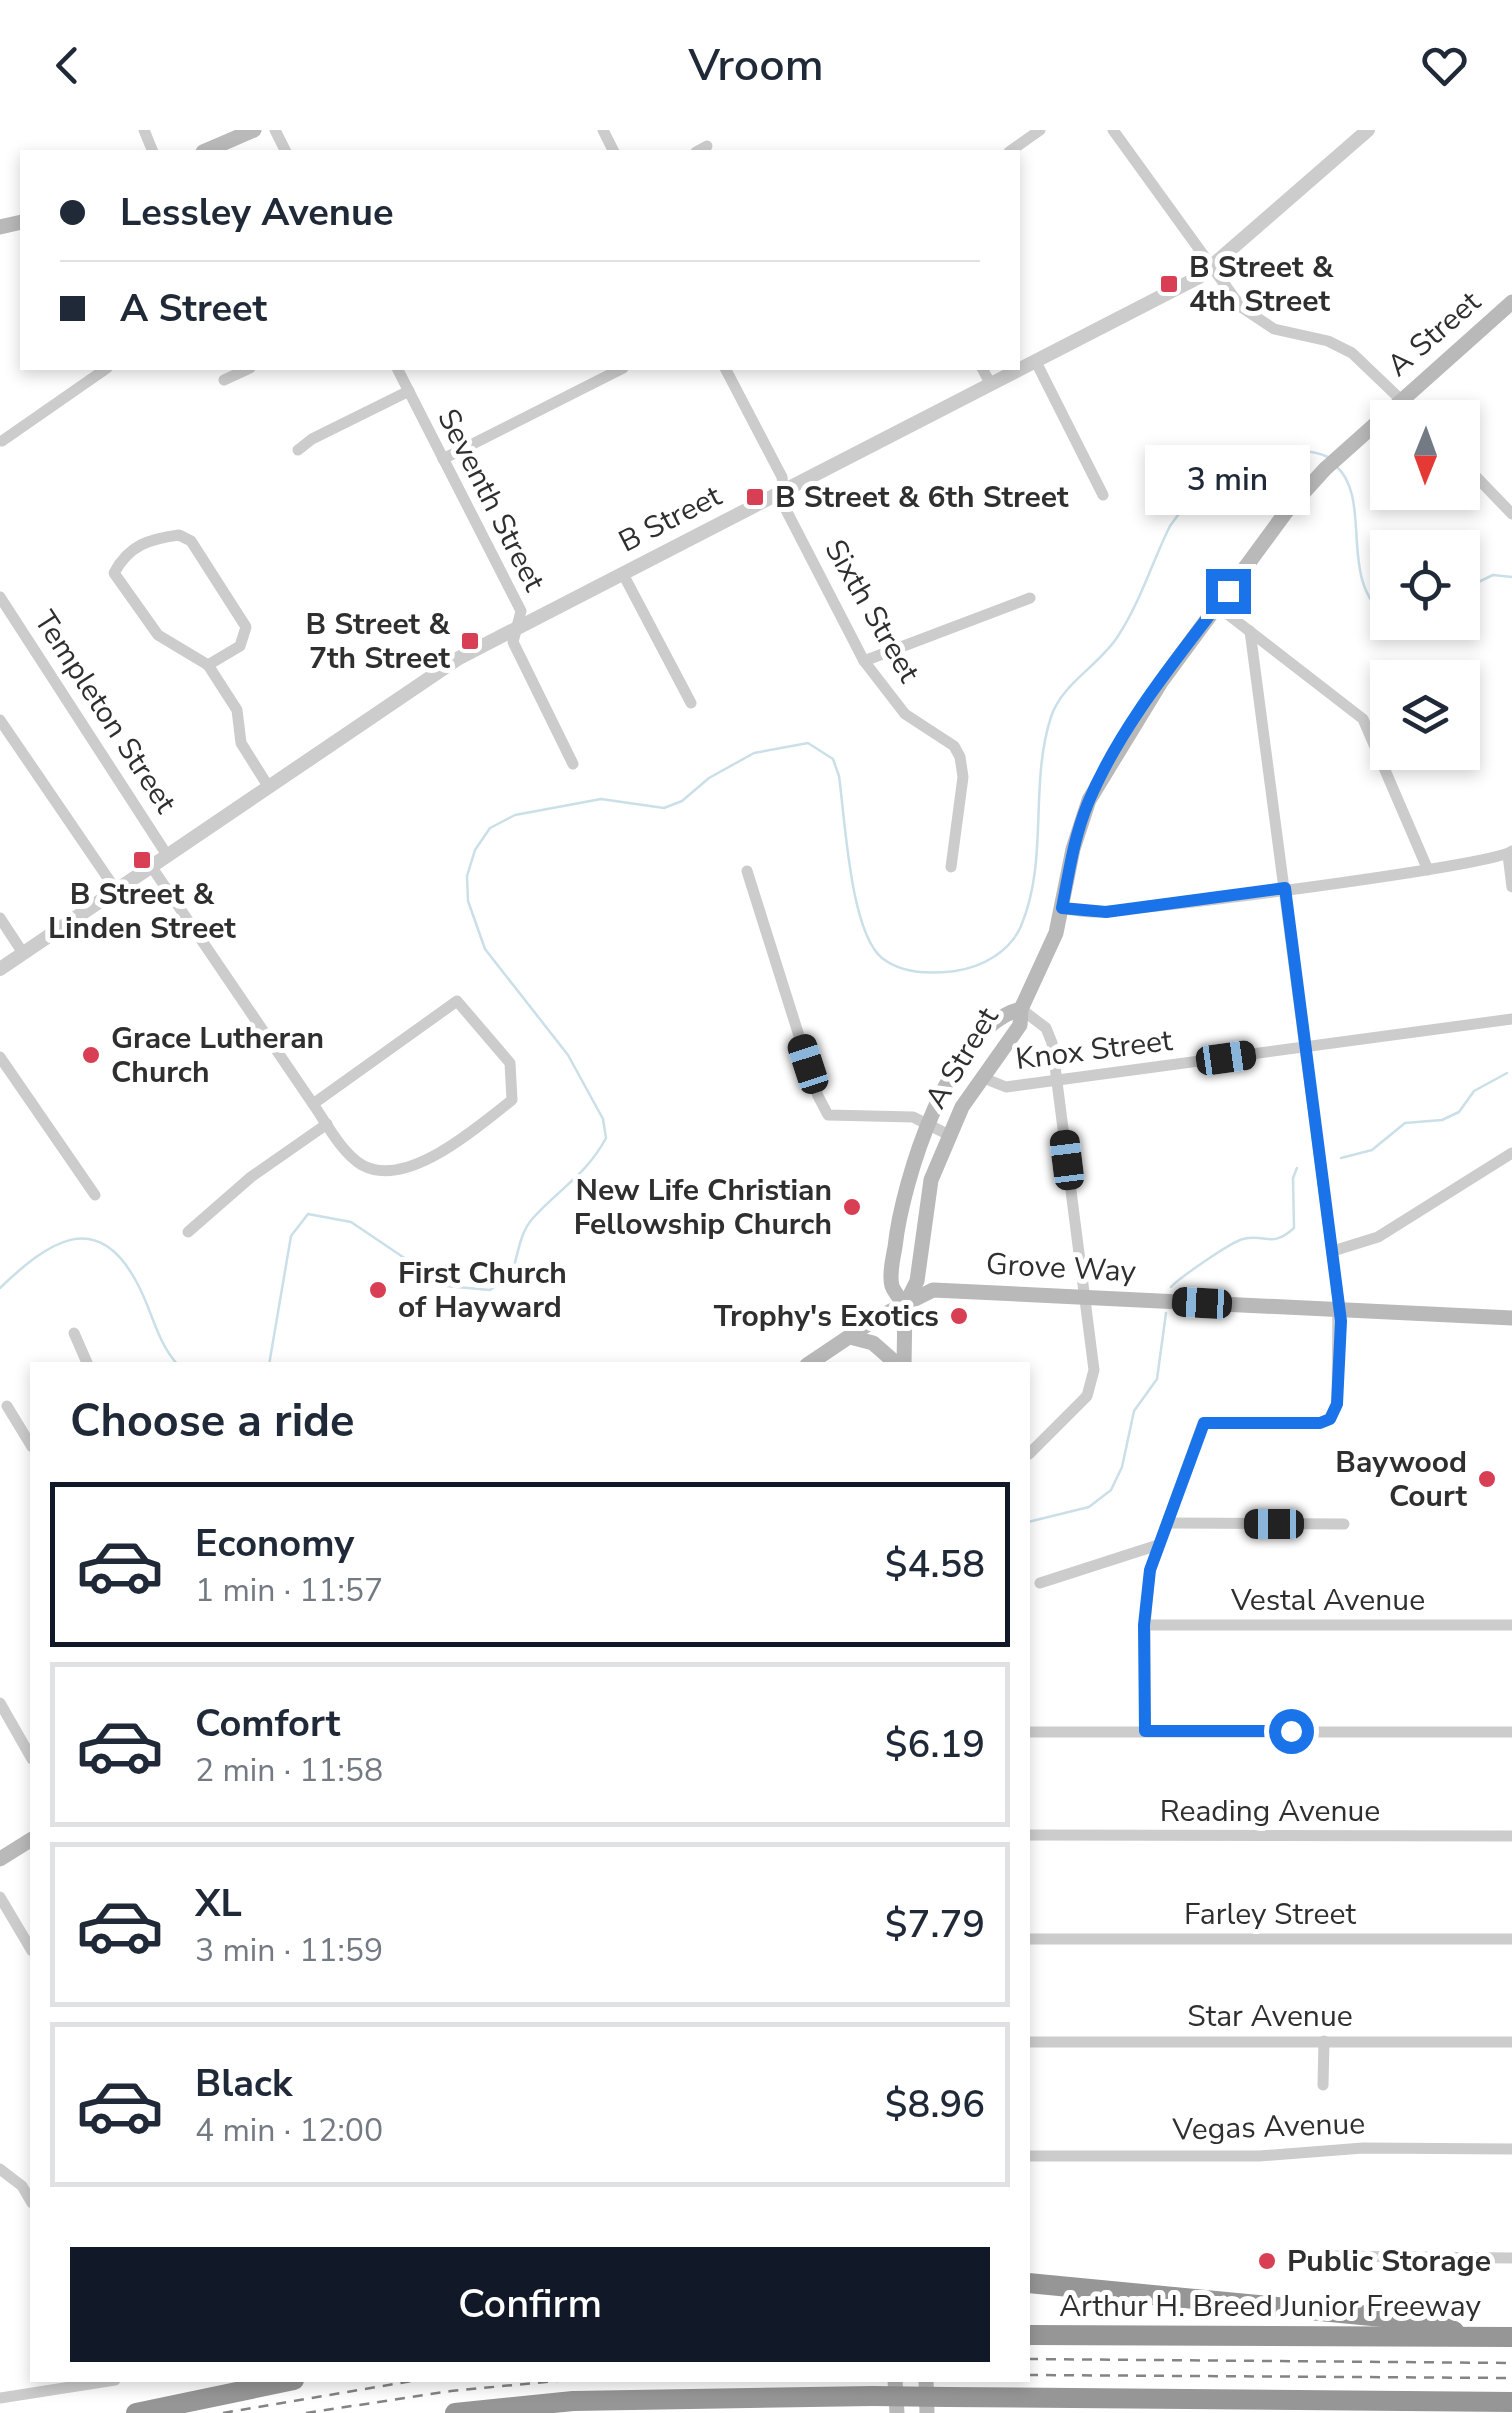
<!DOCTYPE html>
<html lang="en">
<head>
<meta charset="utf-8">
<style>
	:root { --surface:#fff; --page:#f2f2f3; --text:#1f2937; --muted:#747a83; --line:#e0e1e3; --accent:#111827 }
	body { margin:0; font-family:"Nunito Sans",sans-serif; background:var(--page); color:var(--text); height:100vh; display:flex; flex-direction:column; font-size:38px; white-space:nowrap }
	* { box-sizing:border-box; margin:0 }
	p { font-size:32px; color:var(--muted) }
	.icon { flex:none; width:55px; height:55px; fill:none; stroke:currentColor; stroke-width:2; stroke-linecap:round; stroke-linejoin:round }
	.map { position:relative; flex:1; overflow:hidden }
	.details { position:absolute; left:30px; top:1232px; width:1000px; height:1020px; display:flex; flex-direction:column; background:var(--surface); border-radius:0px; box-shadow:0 5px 15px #0003 }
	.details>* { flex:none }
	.banner { position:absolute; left:20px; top:20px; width:1000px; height:220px; border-radius:0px; box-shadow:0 5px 15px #0003; display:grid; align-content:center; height:220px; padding:0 40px; background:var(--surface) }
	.needle { width:65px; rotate:181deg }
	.tools { position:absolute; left:1370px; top:270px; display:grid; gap:20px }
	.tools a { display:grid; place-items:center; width:110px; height:110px; border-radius:0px; background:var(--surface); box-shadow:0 5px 15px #0003; font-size:50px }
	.end { position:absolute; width:45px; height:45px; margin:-22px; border:12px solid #1a73e8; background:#fff; box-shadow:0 0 0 5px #fff }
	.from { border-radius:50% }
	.bubble { position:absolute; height:70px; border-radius:0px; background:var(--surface); box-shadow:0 5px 15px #0003; font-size:32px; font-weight:600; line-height:70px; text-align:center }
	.car { position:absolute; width:30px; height:60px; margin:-30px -15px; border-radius:12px; box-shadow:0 0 8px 2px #0007; background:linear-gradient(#222 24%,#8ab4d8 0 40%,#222 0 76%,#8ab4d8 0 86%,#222 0) }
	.banner b { display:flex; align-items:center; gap:35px; height:95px; font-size:38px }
	.banner b+b { border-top:2px solid var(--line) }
	.banner i { width:25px; height:25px; background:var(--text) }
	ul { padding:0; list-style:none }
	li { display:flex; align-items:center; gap:30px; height:165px; margin:0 20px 15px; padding:0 20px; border:5px solid var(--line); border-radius:0px }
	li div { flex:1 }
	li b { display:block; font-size:38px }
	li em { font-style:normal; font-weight:600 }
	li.active { border-color:var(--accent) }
	li>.icon { width:90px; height:90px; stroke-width:1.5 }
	h2 { padding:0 40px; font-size:45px; line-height:120px }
	.button { display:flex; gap:20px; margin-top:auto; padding:20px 40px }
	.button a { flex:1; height:115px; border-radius:0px; background:var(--accent); color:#fff; font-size:40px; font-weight:600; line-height:115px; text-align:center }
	header { display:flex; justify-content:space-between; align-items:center; height:130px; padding:0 40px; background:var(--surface); font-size:45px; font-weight:600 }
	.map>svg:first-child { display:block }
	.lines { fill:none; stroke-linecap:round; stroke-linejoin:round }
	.stream { stroke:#cbdfe9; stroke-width:2.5 }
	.minor { stroke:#ccc; stroke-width:11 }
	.tertiary { stroke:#ccc; stroke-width:14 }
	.secondary { stroke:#b9b9b9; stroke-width:15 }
	.motorway { stroke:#969696; stroke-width:20 }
	.rail { stroke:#848484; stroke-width:2.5; stroke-dasharray:10 8; stroke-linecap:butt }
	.motorway-bridge { stroke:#969696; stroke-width:20 }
	.route { stroke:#1a73e8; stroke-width:12 }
	.poi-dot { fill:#d83e54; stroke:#fff; stroke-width:4 }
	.labels { text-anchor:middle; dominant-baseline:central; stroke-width:10; stroke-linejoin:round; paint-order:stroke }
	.poi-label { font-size:30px; font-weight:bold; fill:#2f2f2f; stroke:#fff; text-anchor:start }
	.street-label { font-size:30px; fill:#2f2f2f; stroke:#fff }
</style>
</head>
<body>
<header><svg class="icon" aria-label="back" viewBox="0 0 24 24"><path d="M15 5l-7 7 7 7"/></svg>Vroom<svg class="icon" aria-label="heart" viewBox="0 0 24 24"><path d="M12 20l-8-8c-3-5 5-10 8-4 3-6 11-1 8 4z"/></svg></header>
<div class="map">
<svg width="1512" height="2283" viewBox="0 0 1512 2283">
	<rect width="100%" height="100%" fill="#fff"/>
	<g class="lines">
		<g class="stream">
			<path d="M 1336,336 C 1374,370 1336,451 1388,488"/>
			<polyline points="1462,460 1493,445 1512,447"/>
			<polyline points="1393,492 1413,499 1432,492"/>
			<polyline points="1341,1028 1372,1020 1405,993 1442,990 1459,982 1474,961 1507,943"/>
			<path d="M 1171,1157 C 1179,1148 1231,1112 1243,1109 C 1266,1103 1271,1119 1294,1098 L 1293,1048 L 1297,1038"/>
			<path d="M 0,1158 C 47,1113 96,1077 136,1151 C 152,1179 156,1211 178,1235"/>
			<path d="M 269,1235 L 291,1106 L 308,1084 L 351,1092 L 446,1156 L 490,1160 L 511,1145 C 519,1125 518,1105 533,1088 C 559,1059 587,1044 606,1008 L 603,989 L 568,925 L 485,819 L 468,771 L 467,746 L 475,720 L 490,698 L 515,685 L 601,669 L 664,678 L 682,671 L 709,648 L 754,623 L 808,613 L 833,629 L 839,646 C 845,688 850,802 882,828 C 902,844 932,844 955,841 C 982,837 1010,822 1021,796 C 1049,730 1029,654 1051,587 C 1062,553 1100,535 1118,506 C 1141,471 1152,432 1170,396 L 1178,385 C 1219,363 1277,303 1328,327"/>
			<polyline points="1028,1392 1089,1377 1111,1360 1122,1337 1134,1281 1157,1249 1166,1183"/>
		</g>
		<g class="minor">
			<polyline points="144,0 153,22"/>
			<polyline points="275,0 286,22"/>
			<polyline points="603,0 614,22"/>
			<polyline points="1113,0 1241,177 1274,199 1328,211 1352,223 1420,288"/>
			<polyline points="696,22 707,16"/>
			<polyline points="1009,22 1040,0"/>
			<polyline points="1036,232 1103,365"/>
			<polyline points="397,238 521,481 513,512 573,634"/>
			<polyline points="725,238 782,347 785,378 864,531 905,584 954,616 960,627 963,647 951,737"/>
			<polyline points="982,238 991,255"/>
			<polyline points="224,250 250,238"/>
			<polyline points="2,311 107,238"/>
			<polyline points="298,320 312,309 409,261"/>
			<polyline points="443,329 623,238"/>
			<polyline points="1462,332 1512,384"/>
			<path d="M 179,405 L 191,411 L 246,497 L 240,516 L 208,535 L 158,505 L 114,443 C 129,415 149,409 179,405 Z"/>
			<polyline points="623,444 691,573"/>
			<polyline points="0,467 167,725"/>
			<polyline points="1217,476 1363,589 1428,740"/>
			<polyline points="864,531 1030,468"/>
			<polyline points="208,535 237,580 241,613 268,656"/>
			<polyline points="0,590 116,760"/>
			<polyline points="1508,725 1512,757"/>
			<path d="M 151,736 L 313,974 C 327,994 341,1022 362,1035 C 407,1060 477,997 512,970 L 510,933 L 457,871 L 313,974"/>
			<polyline points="747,741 818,966 828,985 913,987 949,1005"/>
			<path d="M 1062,778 C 1072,780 1082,782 1093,782 C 1138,781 1494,736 1512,721"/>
			<polyline points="0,788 23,823"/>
			<polyline points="1021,879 1046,898 1052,913 1094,1240 1087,1266 1029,1324"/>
			<polyline points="0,927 95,1065"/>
			<polyline points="981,947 1006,957 1512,889"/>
			<polyline points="188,1102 251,1047 327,994"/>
			<polyline points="1333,1121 1378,1107 1512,1023"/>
			<polyline points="74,1203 88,1235"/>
			<polyline points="7,1276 32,1317"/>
			<polyline points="1170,1393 1344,1394"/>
			<polyline points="1040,1453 1158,1415"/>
			<polyline points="1145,1495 1512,1495"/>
			<polyline points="0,1573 32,1629"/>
			<polyline points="1145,1601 1145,1495 1150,1440 1203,1293 1320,1293 1330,1289 1337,1274 1338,1168 1250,501"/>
			<polyline points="1028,1602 1512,1602"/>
			<polyline points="1028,1705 1512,1706"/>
			<polyline points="0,1767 32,1821"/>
			<polyline points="1028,1809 1512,1809"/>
			<polyline points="1028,1912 1512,1912"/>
			<polyline points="1323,1955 1324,1911"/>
			<polyline points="1028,2026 1259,2026 1363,2018 1512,2019"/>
			<polyline points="0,2039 22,2056 32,2073"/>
			<polyline points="1327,2126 1512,2128"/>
			<polyline points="0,2268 115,2250"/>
		</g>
		<polyline class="tertiary" points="0,839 459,528 1199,147 1368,0"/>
		<g class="secondary">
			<polyline points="203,22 254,0"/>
			<polyline points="0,97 22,92"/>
			<path d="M 905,1175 C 901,1170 894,1162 892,1156 C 889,1145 893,1128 895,1117 C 902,1052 950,896 1021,879"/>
			<polyline points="850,1207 873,1213 898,1235"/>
			<polyline points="807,1235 877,1188 933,1160 1512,1188"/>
			<polyline points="904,1235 905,1175 917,1151 931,1050 962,977 1020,895 1021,879 1056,803 1073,719 1089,670 1161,552 1286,382 1325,339 1512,172"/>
			<polyline points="0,1729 32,1709"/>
			<polyline points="895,2250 897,2283"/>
			<polyline points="926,2250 927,2283"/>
		</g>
		<g class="motorway">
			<polyline points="1028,2153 1424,2191 1454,2201"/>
			<polyline points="1028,2205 1512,2207"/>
			<polyline points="948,2267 1512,2272"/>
			<polyline points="136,2283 294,2250"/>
			<polyline points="455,2283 573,2271 873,2266"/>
		</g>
		<g class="rail">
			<polyline points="1028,2229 1512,2233"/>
			<polyline points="1028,2245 1512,2248"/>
			<polyline points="223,2283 418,2250"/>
			<polyline points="306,2283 451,2261 566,2250"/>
		</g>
		<polyline class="motorway-bridge" points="873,2266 948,2267"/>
	</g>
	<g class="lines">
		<path class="route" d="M 1228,461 C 1178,527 1120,596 1088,673 C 1074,707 1069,742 1062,778 L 1106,782 L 1285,758 L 1341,1191 L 1337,1274 L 1330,1289 L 1320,1293 L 1204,1293 L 1150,1440 L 1144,1495 L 1145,1601 L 1291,1601"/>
	</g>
	<g class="poi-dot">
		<rect x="1159" y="144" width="20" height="20" rx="5"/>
		<rect x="745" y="357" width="20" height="20" rx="5"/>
		<rect x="460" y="501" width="20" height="20" rx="5"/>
		<rect x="132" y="720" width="20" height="20" rx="5"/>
		<circle cx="91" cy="925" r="10"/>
		<circle cx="852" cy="1077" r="10"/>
		<circle cx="378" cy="1160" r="10"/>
		<circle cx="959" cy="1186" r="10"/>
		<circle cx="1487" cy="1349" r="10"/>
		<circle cx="1267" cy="2131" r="10"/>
	</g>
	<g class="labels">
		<g class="poi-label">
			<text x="1189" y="137">B Street &amp;<tspan x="1189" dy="34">4th Street</tspan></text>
			<text x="775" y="367">B Street &amp; 6th Street</text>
			<text x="450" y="494" text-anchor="end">B Street &amp;<tspan x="450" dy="34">7th Street</tspan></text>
			<text x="142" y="764" text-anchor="middle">B Street &amp;<tspan x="142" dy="34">Linden Street</tspan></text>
			<text x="111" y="908">Grace Lutheran<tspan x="111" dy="34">Church</tspan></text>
			<text x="832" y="1060" text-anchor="end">New Life Christian<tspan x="832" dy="34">Fellowship Church</tspan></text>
			<text x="398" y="1143">First Church<tspan x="398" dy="34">of Hayward</tspan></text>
			<text x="939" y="1186" text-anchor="end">Trophy's Exotics</text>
			<text x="1467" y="1332" text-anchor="end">Baywood<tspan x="1467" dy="34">Court</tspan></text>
			<text x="1287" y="2131">Public Storage</text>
		</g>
		<g class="street-label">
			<text transform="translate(1434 204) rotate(-41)">A Street</text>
			<text transform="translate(491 370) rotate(63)">Seventh Street</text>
			<text transform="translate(670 389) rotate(-27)">B Street</text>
			<text transform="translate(872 481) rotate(60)">Sixth Street</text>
			<text transform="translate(105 582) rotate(57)">Templeton Street</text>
			<text transform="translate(1094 920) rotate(-7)">Knox Street</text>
			<text transform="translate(962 928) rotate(-59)">A Street</text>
			<text transform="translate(1061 1138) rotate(3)">Grove Way</text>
			<text x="1328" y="1470">Vestal Avenue</text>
			<text x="1270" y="1681">Reading Avenue</text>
			<text x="1270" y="1784">Farley Street</text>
			<text x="1270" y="1886">Star Avenue</text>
			<text transform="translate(1269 1997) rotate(-2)">Vegas Avenue</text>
			<text x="1270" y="2176">Arthur H. Breed Junior Freeway</text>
		</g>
	</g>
</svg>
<div class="tools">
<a><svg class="needle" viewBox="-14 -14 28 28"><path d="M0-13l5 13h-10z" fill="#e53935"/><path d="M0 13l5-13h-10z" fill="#747a83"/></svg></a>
<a><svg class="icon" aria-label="locate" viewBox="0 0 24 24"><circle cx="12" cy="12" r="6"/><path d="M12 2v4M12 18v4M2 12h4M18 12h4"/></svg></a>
<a><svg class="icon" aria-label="layers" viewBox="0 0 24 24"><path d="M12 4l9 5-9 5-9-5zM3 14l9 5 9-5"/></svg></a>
</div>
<i class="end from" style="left:1291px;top:1601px"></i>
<i class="end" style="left:1228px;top:461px"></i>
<div class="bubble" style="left:1145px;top:315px;width:165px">3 min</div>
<i class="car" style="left:1226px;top:928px;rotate:82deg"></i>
<i class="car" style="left:808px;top:934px;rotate:342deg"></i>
<i class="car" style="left:1067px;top:1030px;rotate:353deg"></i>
<i class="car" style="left:1202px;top:1173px;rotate:273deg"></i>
<i class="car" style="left:1274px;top:1394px;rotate:270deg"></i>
<div class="banner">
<b><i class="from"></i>Lessley Avenue</b>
<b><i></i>A Street</b>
</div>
<section class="details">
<h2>Choose a ride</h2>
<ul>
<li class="active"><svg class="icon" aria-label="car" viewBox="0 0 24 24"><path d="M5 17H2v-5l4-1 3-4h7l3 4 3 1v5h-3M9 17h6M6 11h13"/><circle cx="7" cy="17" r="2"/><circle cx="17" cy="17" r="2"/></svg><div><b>Economy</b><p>1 min · 11:57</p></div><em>$4.58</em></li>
<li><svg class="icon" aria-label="car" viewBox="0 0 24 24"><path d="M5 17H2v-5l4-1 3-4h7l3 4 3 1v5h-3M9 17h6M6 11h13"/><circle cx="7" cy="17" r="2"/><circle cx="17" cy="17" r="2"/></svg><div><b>Comfort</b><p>2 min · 11:58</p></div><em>$6.19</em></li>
<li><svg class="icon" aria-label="car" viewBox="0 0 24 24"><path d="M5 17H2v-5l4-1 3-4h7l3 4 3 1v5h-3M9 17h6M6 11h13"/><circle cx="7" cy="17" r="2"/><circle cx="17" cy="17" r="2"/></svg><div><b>XL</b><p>3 min · 11:59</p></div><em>$7.79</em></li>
<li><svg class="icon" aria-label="car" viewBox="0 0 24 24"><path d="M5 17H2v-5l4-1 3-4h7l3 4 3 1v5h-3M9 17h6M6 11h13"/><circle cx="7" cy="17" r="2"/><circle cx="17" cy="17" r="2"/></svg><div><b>Black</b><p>4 min · 12:00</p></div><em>$8.96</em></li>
</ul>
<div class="button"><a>Confirm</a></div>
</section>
</div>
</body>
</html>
